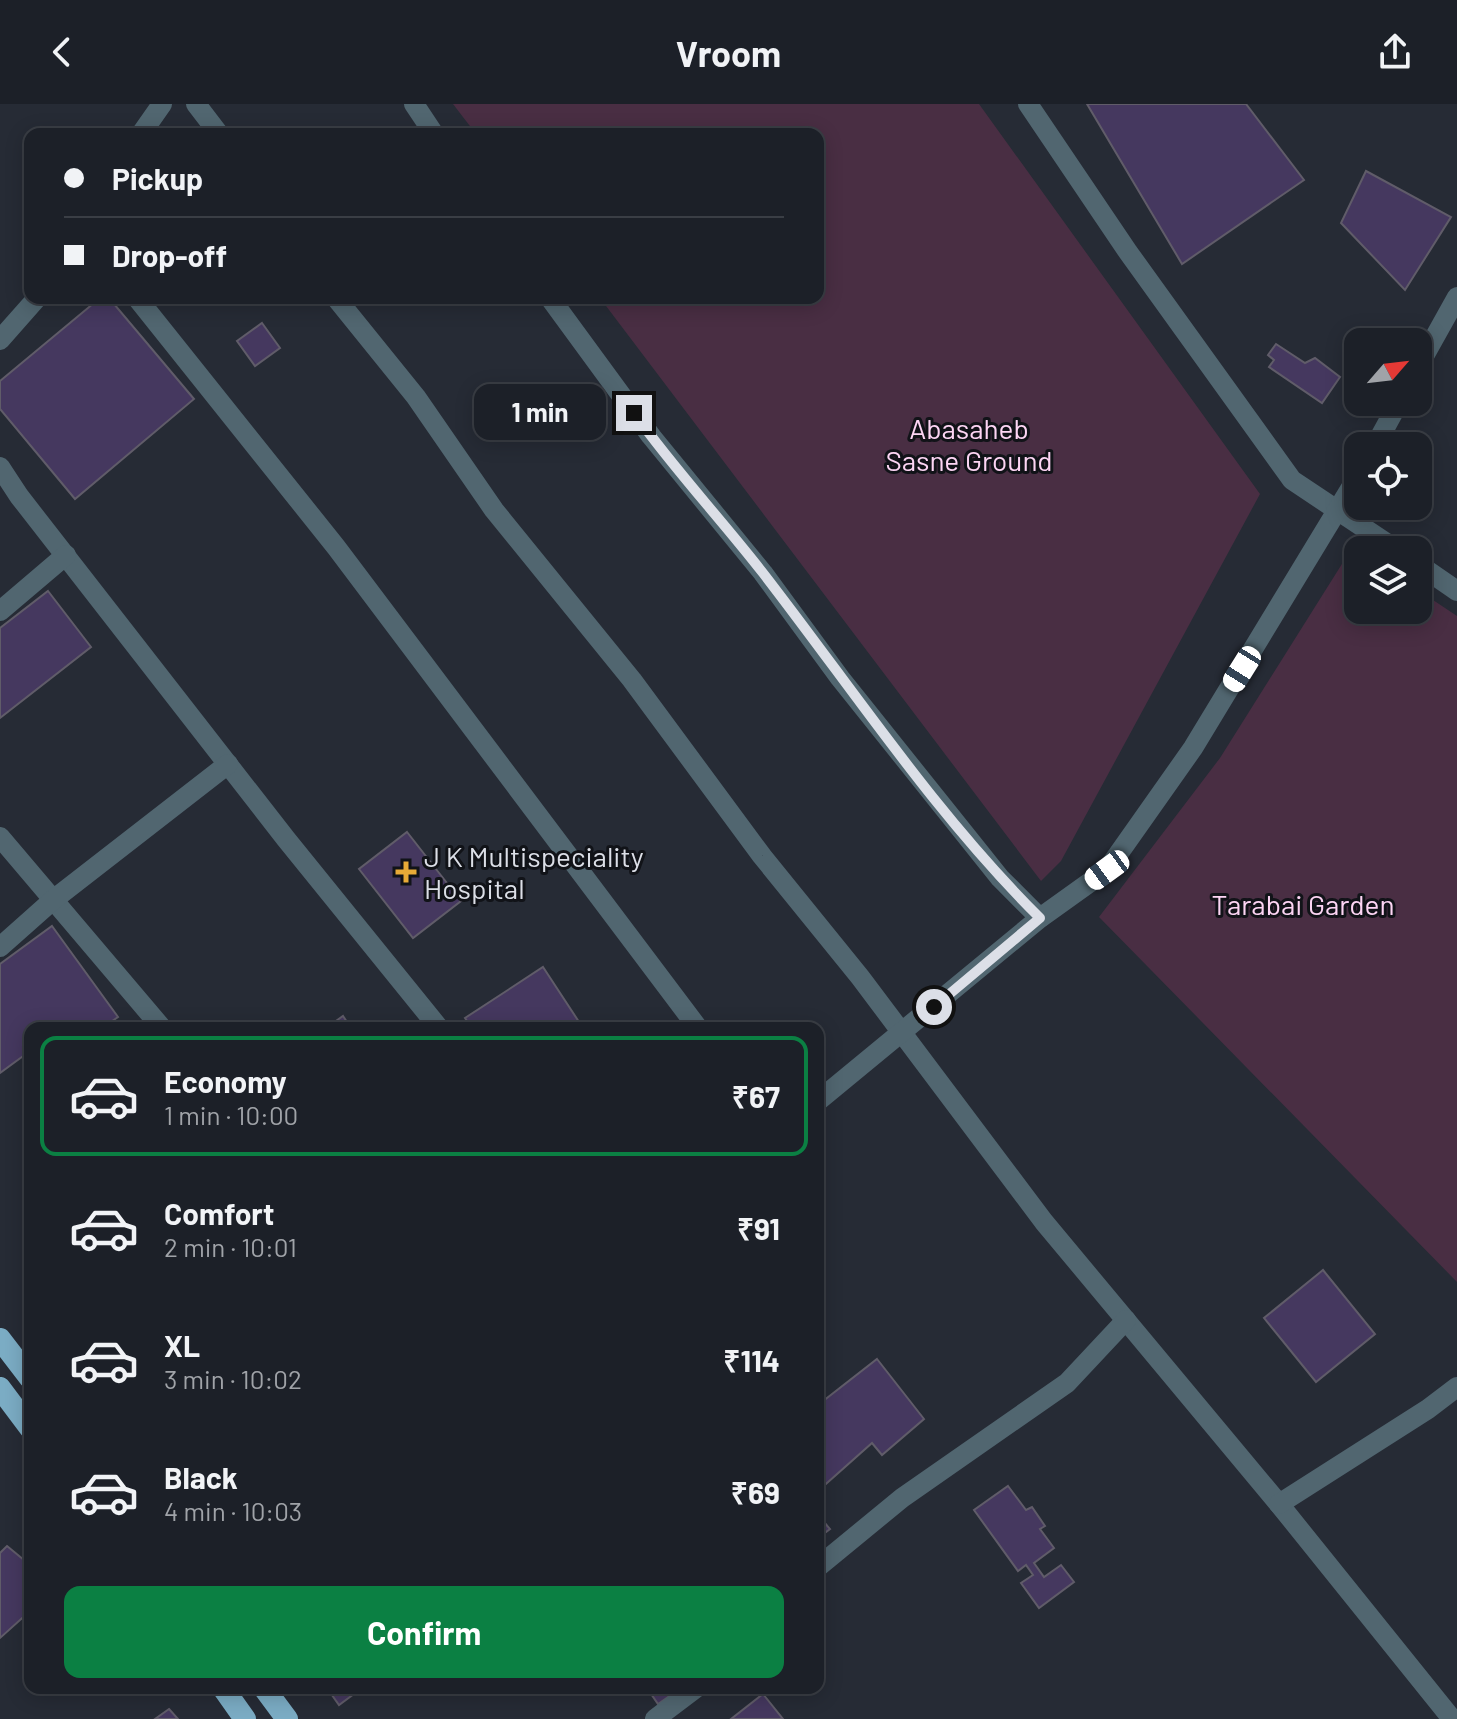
<!DOCTYPE html>
<html lang="en">
<head>
<meta charset="utf-8">
<style>
	:root { --surface:#1c2028; --page:#292d34; --text:#f1f3f6; --muted:#a0a3a8; --line:#3a3e45; --accent:#0b8043 }
	body { margin:0; font-family:Barlow,sans-serif; background:var(--page); color:var(--text); height:100vh; display:flex; flex-direction:column; font-size:30px; white-space:nowrap }
	* { box-sizing:border-box; margin:0 }
	p { font-size:26px; color:var(--muted) }
	.icon { flex:none; width:44px; height:44px; fill:none; stroke:currentColor; stroke-width:2; stroke-linecap:round; stroke-linejoin:round }
	.map { position:relative; flex:1; overflow:hidden }
	.drawer { position:absolute; left:24px; top:918px; width:800px; height:672px; display:flex; flex-direction:column; background:var(--surface); border-radius:16px; box-shadow:0 4px 20px #0003,0 0 0 2px var(--line) }
	.drawer>* { flex:none }
	.banner { position:absolute; left:24px; top:24px; width:800px; height:176px; border-radius:16px; box-shadow:0 4px 20px #0003,0 0 0 2px var(--line); display:grid; align-content:center; height:176px; padding:0 40px; background:var(--surface) }
	.needle { width:52px; rotate:62deg }
	.buttons { position:absolute; left:1344px; top:224px; display:grid; gap:16px }
	.buttons a { display:grid; place-items:center; width:88px; height:88px; border-radius:16px; background:var(--surface); box-shadow:0 4px 20px #0003,0 0 0 2px var(--line); font-size:40px }
	.end { position:absolute; width:36px; height:36px; margin:-18px; border:10px solid #dcdfe7; background:#111; box-shadow:0 0 0 4px #111 }
	.from { border-radius:50% }
	.bubble { position:absolute; height:56px; border-radius:16px; background:var(--surface); box-shadow:0 4px 20px #0003,0 0 0 2px var(--line); font-size:26px; font-weight:700; line-height:56px; text-align:center }
	.car { position:absolute; width:24px; height:48px; margin:-24px -12px; border-radius:10px; box-shadow:0 0 6px 2px #0007; background:linear-gradient(#fff 24%,#345 0 40%,#fff 0 76%,#345 0 86%,#fff 0) }
	.banner b { display:flex; align-items:center; gap:28px; height:76px; font-size:30px }
	.banner b+b { border-top:2px solid var(--line) }
	.banner i { width:20px; height:20px; background:var(--text) }
	ul { padding:14px 0 0; list-style:none }
	li { display:flex; align-items:center; gap:24px; height:120px; margin:0 16px 12px; padding:0 24px; border:4px solid transparent; border-radius:16px }
	li div { flex:1 }
	li b { display:block; font-size:30px }
	li em { font-style:normal; font-weight:700 }
	li.selected { border-color:var(--accent) }
	li>.icon { width:72px; height:72px; stroke-width:1.5 }
	.button { display:flex; gap:16px; margin-top:auto; padding:16px 40px }
	.button a { flex:1; height:92px; border-radius:16px; background:var(--accent); color:#fff; font-size:32px; font-weight:700; line-height:92px; text-align:center }
	header { display:flex; justify-content:space-between; align-items:center; height:104px; padding:0 40px; background:var(--surface); font-size:36px; font-weight:700 }
	.map>svg:first-child { display:block }
	.green { fill:#492e43 }
	.building { fill:#45385f; stroke:#605c69; stroke-width:2 }
	.lines { fill:none; stroke-linecap:round; stroke-linejoin:round }
	.minor { stroke:#516670; stroke-width:20 }
	.tertiary { stroke:#516670; stroke-width:20 }
	.trunk { stroke:#7bacc4; stroke-width:22 }
	.route { stroke:#dcdfe7; stroke-width:10 }
	.poi-dot { fill:#e8ab37; stroke:#111318; stroke-width:3 }
	.labels { text-anchor:middle; dominant-baseline:central; stroke-width:6; stroke-linejoin:round; paint-order:stroke }
	.park-label { font-size:28px; fill:#fdd5f4; stroke:#111318 }
	.poi-label { font-size:28px; fill:#dcdfe7; stroke:#111318; text-anchor:start }
</style>
</head>
<body>
<header><svg class="icon" aria-label="back" viewBox="0 0 24 24"><path d="M15 5l-7 7 7 7"/></svg>Vroom<svg class="icon" aria-label="share" viewBox="0 0 24 24"><path d="M12 15V3M7 8l5-5 5 5M5 13v7h14v-7"/></svg></header>
<div class="map">
<svg width="1457" height="1615" viewBox="0 0 1457 1615">
	<rect width="100%" height="100%" fill="#262b35"/>
	<g class="green">
		<polygon points="453,0 979,0 1260,390 1061,757 1041,777 600,194 818,194 818,30 476,30"/>
		<polygon points="1352,444 1358,448 1358,506 1418,506 1418,486 1457,512 1457,1178 1099,813 1220,654"/>
	</g>
	<g class="building">
		<polygon points="1087,0 1246,0 1304,76 1182,160"/>
		<polygon points="1366,67 1451,113 1405,186 1341,119"/>
		<polygon points="100,194 109,194 194,295 75,395 0,305 0,277"/>
		<polygon points="262,219 280,244 255,262 237,237"/>
		<polygon points="1276,240 1305,259 1315,254 1340,273 1322,299 1269,263 1274,256 1268,251"/>
		<polygon points="48,487 91,543 0,614 0,524"/>
		<polygon points="407,728 461,797 413,834 359,765"/>
		<polygon points="52,822 118,913 102,924 30,924 30,947 0,969 0,860"/>
		<polygon points="543,863 583,924 472,924 465,914"/>
		<polygon points="343,912 351,924 326,924"/>
		<polygon points="1323,1166 1375,1230 1316,1278 1264,1214"/>
		<polygon points="877,1255 924,1315 882,1351 872,1339 818,1387 818,1301"/>
		<polygon points="1008,1382 1026,1406 1032,1403 1045,1422 1040,1425 1054,1444 1034,1459 1044,1473 1061,1461 1074,1478 1039,1504 1021,1479 1033,1471 1026,1461 1018,1467 974,1406"/>
		<polygon points="818,1411 830,1425 818,1434"/>
		<polygon points="7,1442 30,1461 30,1507 0,1534 0,1449"/>
		<polygon points="327,1584 362,1584 339,1601"/>
		<polygon points="647,1584 681,1584 658,1600"/>
		<polygon points="763,1590 783,1615 731,1615"/>
		<polygon points="169,1605 178,1615 155,1615"/>
	</g>
	<g class="lines">
		<g class="minor">
			<polyline points="196,0 219,30"/>
			<polyline points="414,0 434,30"/>
			<polyline points="1028,0 1128,148 1292,376 1397,446"/>
			<polyline points="137,194 336,443 698,924"/>
			<polyline points="336,194 416,293 494,406 632,576 762,752 860,873 1044,1118 1279,1400 1452,1615"/>
			<polyline points="550,194 651,332 763,469 840,574 1000,774 1040,814"/>
			<polyline points="0,363 19,392 286,735 439,924"/>
			<polyline points="1418,460 1457,487"/>
			<polyline points="0,507 66,451"/>
			<polyline points="0,733 162,924"/>
			<polyline points="0,843 53,796 228,660"/>
			<polyline points="1279,1400 1428,1305 1457,1283"/>
			<polyline points="818,1463 902,1394 1067,1279 1126,1216"/>
			<polyline points="655,1615 696,1584"/>
		</g>
		<g class="tertiary">
			<polyline points="141,30 162,0"/>
			<polyline points="0,236 37,194"/>
			<polyline points="1418,263 1457,193"/>
			<polyline points="1375,342 1399,298"/>
			<polyline points="818,997 1040,814 1107,766 1193,644 1358,372"/>
		</g>
		<g class="trunk">
			<polyline points="0,1235 30,1274"/>
			<polyline points="0,1284 30,1324"/>
			<polyline points="223,1584 245,1615"/>
			<polyline points="264,1584 287,1615"/>
		</g>
	</g>
	<g class="lines">
		<path class="route" d="M 634,309 C 674,365 721,415 763,469 C 853,585 935,710 1040,814 L 934,903"/>
	</g>
	<path class="poi-dot" d="M402 756h8v8h8v8h-8v8h-8v-8h-8v-8h8z"/>
	<g class="labels">
		<g class="park-label">
			<text x="969" y="324">Abasaheb<tspan x="969" dy="32">Sasne Ground</tspan></text>
			<text x="1303" y="800">Tarabai Garden</text>
		</g>
		<g class="poi-label">
			<text x="424" y="752">J K Multispeciality<tspan x="424" dy="32">Hospital</tspan></text>
		</g>
	</g>
</svg>
<div class="buttons">
<a><svg class="needle" viewBox="-14 -14 28 28"><path d="M0-13l5 13h-10z" fill="#e53935"/><path d="M0 13l5-13h-10z" fill="#a0a3a8"/></svg></a>
<a><svg class="icon" aria-label="locate" viewBox="0 0 24 24"><circle cx="12" cy="12" r="6"/><path d="M12 2v4M12 18v4M2 12h4M18 12h4"/></svg></a>
<a><svg class="icon" aria-label="layers" viewBox="0 0 24 24"><path d="M12 4l9 5-9 5-9-5zM3 14l9 5 9-5"/></svg></a>
</div>
<i class="end from" style="left:934px;top:903px"></i>
<i class="end" style="left:634px;top:309px"></i>
<div class="bubble" style="left:474px;top:280px;width:132px">1 min</div>
<i class="car" style="left:1242px;top:565px;rotate:212deg"></i>
<i class="car" style="left:1107px;top:766px;rotate:234deg"></i>
<div class="banner">
<b><i class="from"></i>Pickup</b>
<b><i></i>Drop-off</b>
</div>
<section class="drawer">
<ul>
<li class="selected"><svg class="icon" aria-label="car" viewBox="0 0 24 24"><path d="M5 17H2v-5l4-1 3-4h7l3 4 3 1v5h-3M9 17h6M6 11h13"/><circle cx="7" cy="17" r="2"/><circle cx="17" cy="17" r="2"/></svg><div><b>Economy</b><p>1 min · 10:00</p></div><em>₹67</em></li>
<li><svg class="icon" aria-label="car" viewBox="0 0 24 24"><path d="M5 17H2v-5l4-1 3-4h7l3 4 3 1v5h-3M9 17h6M6 11h13"/><circle cx="7" cy="17" r="2"/><circle cx="17" cy="17" r="2"/></svg><div><b>Comfort</b><p>2 min · 10:01</p></div><em>₹91</em></li>
<li><svg class="icon" aria-label="car" viewBox="0 0 24 24"><path d="M5 17H2v-5l4-1 3-4h7l3 4 3 1v5h-3M9 17h6M6 11h13"/><circle cx="7" cy="17" r="2"/><circle cx="17" cy="17" r="2"/></svg><div><b>XL</b><p>3 min · 10:02</p></div><em>₹114</em></li>
<li><svg class="icon" aria-label="car" viewBox="0 0 24 24"><path d="M5 17H2v-5l4-1 3-4h7l3 4 3 1v5h-3M9 17h6M6 11h13"/><circle cx="7" cy="17" r="2"/><circle cx="17" cy="17" r="2"/></svg><div><b>Black</b><p>4 min · 10:03</p></div><em>₹69</em></li>
</ul>
<div class="button"><a>Confirm</a></div>
</section>
</div>
</body>
</html>
